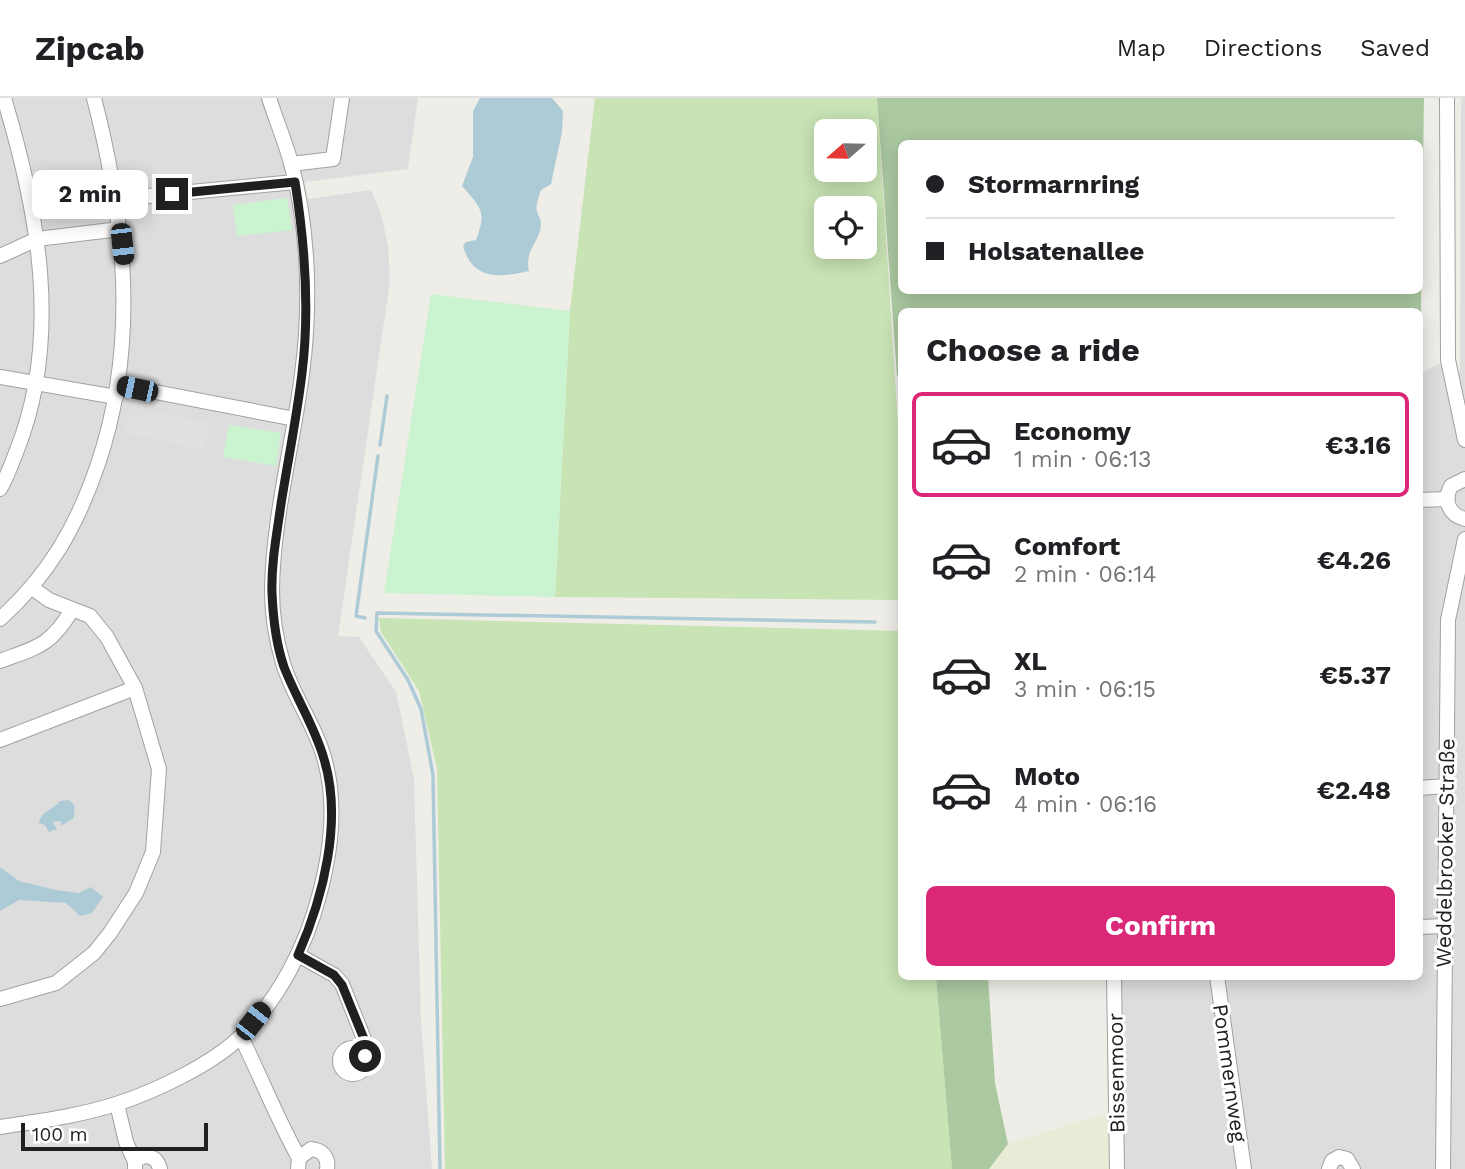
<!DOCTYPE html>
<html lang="en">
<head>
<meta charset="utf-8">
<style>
	:root { --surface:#fff; --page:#f6f6f6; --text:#202124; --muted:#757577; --line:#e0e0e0; --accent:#db2777 }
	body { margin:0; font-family:"Work Sans",sans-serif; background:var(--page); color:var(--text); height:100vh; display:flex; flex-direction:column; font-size:26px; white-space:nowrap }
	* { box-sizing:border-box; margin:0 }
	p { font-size:23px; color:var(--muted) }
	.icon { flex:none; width:38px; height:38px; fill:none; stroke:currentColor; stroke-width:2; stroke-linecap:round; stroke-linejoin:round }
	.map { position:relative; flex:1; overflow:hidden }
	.drawer { position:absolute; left:898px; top:210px; width:525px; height:672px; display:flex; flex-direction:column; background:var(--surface); border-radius:10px; box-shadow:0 4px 18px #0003 }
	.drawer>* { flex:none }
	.guide { position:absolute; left:898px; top:42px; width:525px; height:154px; border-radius:10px; box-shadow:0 4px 18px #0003; display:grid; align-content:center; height:154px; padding:0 28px; background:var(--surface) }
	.needle { width:46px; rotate:250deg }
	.controls { position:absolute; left:814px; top:21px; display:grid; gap:14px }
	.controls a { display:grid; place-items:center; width:63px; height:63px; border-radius:10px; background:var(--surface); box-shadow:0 4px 18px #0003; font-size:35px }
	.scale { position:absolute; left:21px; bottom:18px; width:187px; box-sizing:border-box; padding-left:7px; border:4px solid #202020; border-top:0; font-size:19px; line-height:24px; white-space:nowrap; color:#202020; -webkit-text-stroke:5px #fff; paint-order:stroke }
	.end { position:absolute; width:32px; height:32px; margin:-16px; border:9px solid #202020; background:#fff; box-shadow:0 0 0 4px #fff }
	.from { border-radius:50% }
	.bubble { position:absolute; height:49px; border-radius:10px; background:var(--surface); box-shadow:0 4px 18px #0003; font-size:23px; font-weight:700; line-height:49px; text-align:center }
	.car { position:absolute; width:21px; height:42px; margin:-21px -10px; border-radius:9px; box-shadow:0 0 5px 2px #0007; background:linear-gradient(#222 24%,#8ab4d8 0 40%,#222 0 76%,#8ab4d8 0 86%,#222 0) }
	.guide b { display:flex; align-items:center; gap:24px; height:66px; font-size:26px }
	.guide b+b { border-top:2px solid var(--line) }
	.guide i { width:18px; height:18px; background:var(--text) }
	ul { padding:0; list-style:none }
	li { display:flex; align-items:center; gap:21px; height:105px; margin:0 14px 10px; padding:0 14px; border:4px solid transparent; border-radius:10px }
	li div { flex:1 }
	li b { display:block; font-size:26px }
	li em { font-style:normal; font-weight:700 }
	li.on { border-color:var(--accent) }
	li>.icon { width:63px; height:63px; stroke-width:1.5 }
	h2 { padding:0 28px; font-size:32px; line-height:84px }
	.cta { display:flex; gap:14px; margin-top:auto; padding:14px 28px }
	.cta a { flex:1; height:80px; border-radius:10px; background:var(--accent); color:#fff; font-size:28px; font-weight:700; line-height:80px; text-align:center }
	header { display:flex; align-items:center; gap:42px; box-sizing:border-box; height:98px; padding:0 35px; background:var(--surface); border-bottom:2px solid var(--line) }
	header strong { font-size:33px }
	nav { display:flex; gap:38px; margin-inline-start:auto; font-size:24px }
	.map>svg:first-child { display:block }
	.residential { fill:#dedddd }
	.farmland { fill:#e8ebd5 }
	.grass { fill:#c8e3b4; fill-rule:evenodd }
	.forest { fill:#abc9a1; fill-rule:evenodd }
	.park { fill:#caf3d0 }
	.parking { fill:#e0e0e0 }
	.water { fill:#adcbd7 }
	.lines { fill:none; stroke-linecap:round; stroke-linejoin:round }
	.stream { stroke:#adcbd7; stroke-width:3.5 }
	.minor-casing { stroke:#a1a1a1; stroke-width:16 }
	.minor { stroke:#fff; stroke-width:14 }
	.route { stroke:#202020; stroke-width:9 }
	.labels { text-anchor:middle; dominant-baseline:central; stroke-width:6; stroke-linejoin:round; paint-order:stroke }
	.street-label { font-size:21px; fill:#202020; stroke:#fff }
</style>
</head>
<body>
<header>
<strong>Zipcab</strong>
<nav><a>Map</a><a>Directions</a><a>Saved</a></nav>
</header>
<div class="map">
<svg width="1465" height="1071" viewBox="0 0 1465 1071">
	<rect width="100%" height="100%" fill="#efede7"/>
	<g class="residential">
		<polygon points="0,0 418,0 408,71 305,84 308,101 371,92 381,116 388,147 390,183 338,538 359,539 396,594 414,680 421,923 432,1071 0,1071"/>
		<polygon points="1461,0 1465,0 1465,1071 1117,1071 1116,879 1419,878 1419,276 1445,263 1460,274"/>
	</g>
	<polygon class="farmland" points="1112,1013 1113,1071 989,1071 1008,1046"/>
	<g class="grass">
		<path d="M 595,0 L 877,0 L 901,374 L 901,502 L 555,499 L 570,213 ZM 826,33 L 864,33 L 864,72 L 826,72 ZM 826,110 L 864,110 L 864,149 L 826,149 Z"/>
		<polygon points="379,520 901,533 901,878 936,879 952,1071 445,1071 437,671 419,593 381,534"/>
	</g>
	<g class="forest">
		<path d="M 877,0 L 1424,0 L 1420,276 L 1419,214 L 901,214 L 901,278 L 897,278 ZM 901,46 L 1419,46 L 1419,192 L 901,192 Z"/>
		<polygon points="936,879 988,879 995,985 1008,1046 989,1071 952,1071"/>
	</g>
	<g class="park">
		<polygon points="287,100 292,132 237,138 233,107"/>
		<polygon points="431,196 570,213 555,499 384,495"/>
		<polygon points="229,327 281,335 276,368 223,359"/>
	</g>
	<polygon class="parking" points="147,312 210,325 204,352 124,335 128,316 145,320"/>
	<g class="water">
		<path d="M 480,0 L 552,0 L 563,13 L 562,34 L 551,86 L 541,92 C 539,99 535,107 537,114 C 538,117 541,121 541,125 C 541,144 524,151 529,173 C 500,180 472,182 463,148 L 466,144 L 476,142 C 487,113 481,110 462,88 L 473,59 L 473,13 Z"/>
		<path d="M 68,702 C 78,707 74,710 74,720 L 61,728 L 61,723 L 53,724 L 57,731 L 49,734 L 45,727 L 39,725 C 41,713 53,712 60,703 Z"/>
		<polygon points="0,769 19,783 56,792 79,795 91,789 103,799 92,815 80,818 66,805 19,802 0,813"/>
	</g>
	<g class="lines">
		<g class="stream">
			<polyline points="380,347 387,298"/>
			<polyline points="365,520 356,518 378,358"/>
			<polyline points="440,1071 433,677 421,611 408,582 376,533 377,515 875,524"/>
		</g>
		<defs>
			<g id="minor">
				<polyline points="1447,0 1448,262 1465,342"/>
				<polyline points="291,66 333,61 342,0"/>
				<polyline points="116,101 295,84"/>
				<polyline points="0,158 37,141 120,131"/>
				<polyline points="0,279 116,299"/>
				<polyline points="119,287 295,321"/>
				<path d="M 1465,381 L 1451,388 C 1443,403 1449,417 1465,421"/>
				<path d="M 0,391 C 7,379 12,365 17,352 C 62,238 38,113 4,0"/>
				<polyline points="1419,402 1447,401"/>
				<path d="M 0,521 C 49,477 77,428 98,366 C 139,245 125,121 94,0"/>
				<path d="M 0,563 C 38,549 50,548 72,512"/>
				<polyline points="0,642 135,590"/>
				<polyline points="1419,690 1446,688"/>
				<polyline points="1419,829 1445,828"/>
				<polyline points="298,857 334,877 342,886 364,941 363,955"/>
				<polyline points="1114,878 1117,1071"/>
				<polyline points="1217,878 1244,1071"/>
				<polyline points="0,901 56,885 94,855 110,835 136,795 153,754 159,671 135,590 107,539 90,518 49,502 31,489"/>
				<path d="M 241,939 C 261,979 277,1021 299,1060"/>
				<circle cx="353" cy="963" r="13"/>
				<polyline points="117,1006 126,1044 135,1064"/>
				<path d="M 0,1029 C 39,1023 79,1018 116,1006 C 154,994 213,966 241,938 C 279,901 306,848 319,798 C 331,754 337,707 325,663 C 316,628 293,599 283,565 C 276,542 272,516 272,492 C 273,419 293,347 302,276 C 311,208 309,131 291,65 C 285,43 276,22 269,0"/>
				<path d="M 135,1071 L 135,1064 C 145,1054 157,1058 160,1071"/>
				<path d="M 298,1071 L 299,1060 L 311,1051 C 322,1052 329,1059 327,1071"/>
				<polyline points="1329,1071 1332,1063 1339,1059 1347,1061 1353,1071"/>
				<polyline points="1443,1071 1448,522 1465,441"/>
			</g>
		</defs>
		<use href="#minor" class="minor-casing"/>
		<use href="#minor" class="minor"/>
	</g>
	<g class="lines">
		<path class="route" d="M 172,96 L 295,84 C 305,147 310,211 302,275 C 297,318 288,362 281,406 C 277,435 271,465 272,495 C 273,519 276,546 284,569 C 296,600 315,629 324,661 C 343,723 323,800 298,857 L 334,877 L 342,887 L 364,941 L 363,955 L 365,958"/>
	</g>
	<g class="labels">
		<g class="street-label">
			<text transform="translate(1445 755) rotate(-89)">Weddelbrooker Straße</text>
			<text transform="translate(1116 975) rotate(-91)">Bissenmoor</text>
			<text transform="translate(1230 975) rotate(82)">Pommernweg</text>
		</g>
	</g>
</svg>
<div class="controls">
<a><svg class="needle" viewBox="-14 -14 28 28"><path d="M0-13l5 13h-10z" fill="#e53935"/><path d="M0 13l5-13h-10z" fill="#757577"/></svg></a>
<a><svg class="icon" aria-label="locate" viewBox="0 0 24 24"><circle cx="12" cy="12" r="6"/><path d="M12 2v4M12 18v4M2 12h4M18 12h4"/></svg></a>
</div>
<div class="scale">100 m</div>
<i class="end from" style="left:365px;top:958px"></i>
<i class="end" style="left:172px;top:96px"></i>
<div class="bubble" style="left:32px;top:72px;width:116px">2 min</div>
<i class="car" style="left:122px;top:146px;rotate:174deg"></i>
<i class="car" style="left:137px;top:291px;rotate:282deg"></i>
<i class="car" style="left:253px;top:923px;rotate:38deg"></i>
<div class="guide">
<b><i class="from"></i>Stormarnring</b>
<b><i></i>Holsatenallee</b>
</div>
<section class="drawer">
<h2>Choose a ride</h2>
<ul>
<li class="on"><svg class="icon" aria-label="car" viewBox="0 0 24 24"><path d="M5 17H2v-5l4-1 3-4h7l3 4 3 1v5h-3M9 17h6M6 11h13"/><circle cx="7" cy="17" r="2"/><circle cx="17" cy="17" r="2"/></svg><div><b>Economy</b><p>1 min · 06:13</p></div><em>€3.16</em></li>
<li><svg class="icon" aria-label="car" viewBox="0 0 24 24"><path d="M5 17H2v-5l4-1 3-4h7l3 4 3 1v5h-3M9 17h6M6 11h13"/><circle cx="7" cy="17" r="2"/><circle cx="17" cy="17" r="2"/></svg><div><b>Comfort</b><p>2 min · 06:14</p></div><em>€4.26</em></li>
<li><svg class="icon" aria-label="car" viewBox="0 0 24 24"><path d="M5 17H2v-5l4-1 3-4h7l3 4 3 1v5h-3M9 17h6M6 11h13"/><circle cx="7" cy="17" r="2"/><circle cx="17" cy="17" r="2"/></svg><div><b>XL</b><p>3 min · 06:15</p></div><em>€5.37</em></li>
<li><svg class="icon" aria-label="car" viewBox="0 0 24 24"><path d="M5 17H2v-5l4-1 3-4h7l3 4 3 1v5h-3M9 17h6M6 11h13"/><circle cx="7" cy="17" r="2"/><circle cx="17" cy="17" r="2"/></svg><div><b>Moto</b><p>4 min · 06:16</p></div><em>€2.48</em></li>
</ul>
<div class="cta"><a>Confirm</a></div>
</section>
</div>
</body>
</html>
